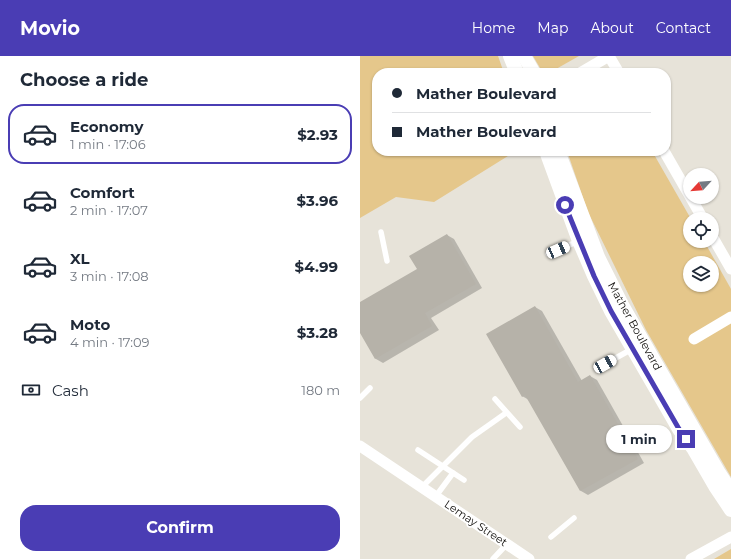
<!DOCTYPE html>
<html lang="en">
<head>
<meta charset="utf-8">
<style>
	:root { --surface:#fff; --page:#f2f2f3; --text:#1f2937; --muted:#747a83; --line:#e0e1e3; --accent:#4a3db4 }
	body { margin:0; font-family:Montserrat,sans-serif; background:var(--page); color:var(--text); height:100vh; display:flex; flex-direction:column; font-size:15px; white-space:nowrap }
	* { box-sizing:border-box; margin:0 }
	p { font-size:13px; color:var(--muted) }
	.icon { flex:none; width:22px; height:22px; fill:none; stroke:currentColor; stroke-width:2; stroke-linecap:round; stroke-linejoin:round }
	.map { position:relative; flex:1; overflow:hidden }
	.drawer { display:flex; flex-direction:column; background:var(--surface); width:360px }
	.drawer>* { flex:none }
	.top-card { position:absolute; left:12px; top:12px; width:299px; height:88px; border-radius:16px; box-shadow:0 1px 3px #0004; display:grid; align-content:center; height:88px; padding:0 20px; background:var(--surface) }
	.needle { width:26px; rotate:244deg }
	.fabs { position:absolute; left:323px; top:112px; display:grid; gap:8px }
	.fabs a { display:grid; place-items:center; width:36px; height:36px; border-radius:50%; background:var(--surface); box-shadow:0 1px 3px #0004; font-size:20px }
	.end { position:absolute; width:18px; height:18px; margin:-9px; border:5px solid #4a3db4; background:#fff; box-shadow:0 0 0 2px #fff }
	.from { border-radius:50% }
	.bubble { position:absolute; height:28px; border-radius:14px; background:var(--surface); box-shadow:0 1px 3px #0004; font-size:13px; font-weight:700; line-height:28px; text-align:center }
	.car { position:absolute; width:12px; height:24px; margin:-12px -6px; border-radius:5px; box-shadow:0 0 3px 1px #0007; background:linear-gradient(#fff 24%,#345 0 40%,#fff 0 76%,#345 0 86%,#fff 0) }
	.top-card b { display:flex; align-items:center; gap:14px; height:38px; font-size:15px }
	.top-card b+b { border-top:1px solid var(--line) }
	.top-card i { width:10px; height:10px; background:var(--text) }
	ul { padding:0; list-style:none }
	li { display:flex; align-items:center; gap:12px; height:60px; margin:0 8px 6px; padding:0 12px; border:2px solid transparent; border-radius:16px }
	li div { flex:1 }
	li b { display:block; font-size:15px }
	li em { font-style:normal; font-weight:700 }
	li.selected { border-color:var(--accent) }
	li>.icon { width:36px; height:36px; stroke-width:1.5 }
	h2 { padding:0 20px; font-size:18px; line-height:48px }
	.pay { display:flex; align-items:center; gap:10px; height:44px; padding:0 20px; font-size:15px }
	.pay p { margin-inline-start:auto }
	.cta { display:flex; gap:8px; margin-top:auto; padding:8px 20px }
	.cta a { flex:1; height:46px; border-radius:16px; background:var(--accent); color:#fff; font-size:16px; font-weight:700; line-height:46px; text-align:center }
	header { display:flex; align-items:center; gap:24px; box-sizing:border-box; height:56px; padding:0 20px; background:var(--accent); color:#fff }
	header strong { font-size:19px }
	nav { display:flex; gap:22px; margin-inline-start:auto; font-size:14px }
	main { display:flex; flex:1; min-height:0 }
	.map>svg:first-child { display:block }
	.green { fill:#e5c78b; fill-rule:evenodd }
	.shadow { fill:#0003 }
	.building { fill:#b6b2a9 }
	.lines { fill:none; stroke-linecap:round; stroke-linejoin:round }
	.service { stroke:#fff; stroke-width:5.5 }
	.minor { stroke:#fff; stroke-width:11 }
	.tertiary { stroke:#fff; stroke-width:14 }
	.route { stroke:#4a3db4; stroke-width:5 }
	.labels { text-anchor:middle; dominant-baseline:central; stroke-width:3.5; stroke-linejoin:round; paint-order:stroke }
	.street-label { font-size:11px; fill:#110f0c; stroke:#fff }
</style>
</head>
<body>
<header>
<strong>Movio</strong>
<nav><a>Home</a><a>Map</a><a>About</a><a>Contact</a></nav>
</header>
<main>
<section class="drawer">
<h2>Choose a ride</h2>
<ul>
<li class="selected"><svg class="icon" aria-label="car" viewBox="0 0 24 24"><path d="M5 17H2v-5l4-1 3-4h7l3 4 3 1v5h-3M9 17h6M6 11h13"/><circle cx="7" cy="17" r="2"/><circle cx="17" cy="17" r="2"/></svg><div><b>Economy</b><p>1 min · 17:06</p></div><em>$2.93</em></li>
<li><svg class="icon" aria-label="car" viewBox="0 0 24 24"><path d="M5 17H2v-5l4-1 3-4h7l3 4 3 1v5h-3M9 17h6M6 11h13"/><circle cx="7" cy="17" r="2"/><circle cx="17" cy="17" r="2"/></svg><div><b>Comfort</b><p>2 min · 17:07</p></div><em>$3.96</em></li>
<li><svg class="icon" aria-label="car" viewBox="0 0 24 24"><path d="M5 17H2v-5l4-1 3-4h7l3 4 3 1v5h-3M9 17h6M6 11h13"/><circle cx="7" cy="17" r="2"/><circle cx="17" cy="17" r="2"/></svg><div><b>XL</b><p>3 min · 17:08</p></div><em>$4.99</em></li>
<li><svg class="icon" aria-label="car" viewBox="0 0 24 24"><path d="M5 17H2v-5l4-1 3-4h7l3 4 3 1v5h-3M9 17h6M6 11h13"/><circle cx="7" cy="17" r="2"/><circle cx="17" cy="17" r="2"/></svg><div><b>Moto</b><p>4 min · 17:09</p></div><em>$3.28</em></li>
</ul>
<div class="pay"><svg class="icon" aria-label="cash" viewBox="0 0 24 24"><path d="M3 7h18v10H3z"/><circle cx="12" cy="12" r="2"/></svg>Cash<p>180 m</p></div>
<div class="cta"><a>Confirm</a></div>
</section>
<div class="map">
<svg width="371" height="503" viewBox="0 0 371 503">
	<rect width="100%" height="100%" fill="#e7e3d9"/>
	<g class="green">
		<polygon points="0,0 138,0 144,17 17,17 17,95 156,95 74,146 36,141 0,162"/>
		<polygon points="173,0 219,0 189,17 183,17"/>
		<path d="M 207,95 L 292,95 L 331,163 L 330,163 L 330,185 L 344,185 L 371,233 L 371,421 L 286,274 L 228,156 ZM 330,207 L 352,207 L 352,229 L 330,229 Z"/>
		<polygon points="371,493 371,503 354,503"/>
	</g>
	<g class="shadow">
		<polygon points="87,179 94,183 122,232 71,262 79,274 23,307 16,303 0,275 0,247 58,214"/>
		<polygon points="175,251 182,255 222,325 230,320 237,324 284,407 228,439 221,435 169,344 162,340"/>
	</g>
	<g class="building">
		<polygon points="87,178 116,228 65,257 72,270 15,303 0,277 0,246 57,213 49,200"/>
		<polygon points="175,250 218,326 230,319 278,403 220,435 165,339 162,341 126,278"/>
	</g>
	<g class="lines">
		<g class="service">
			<polyline points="21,176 27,205"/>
			<polyline points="188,198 219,185"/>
			<polyline points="245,308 272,293"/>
			<polyline points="0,342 10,332"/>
			<polyline points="135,343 160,371"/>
			<polyline points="58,394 104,424"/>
			<polyline points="62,431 112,381 146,357"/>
			<polyline points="76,440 93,417"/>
			<polyline points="191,481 214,462"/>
			<polyline points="133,503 147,488"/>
		</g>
		<g class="minor">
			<polyline points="249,0 259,17"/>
			<polyline points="220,17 249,0"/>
			<polyline points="304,95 343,163"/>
			<polyline points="352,180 371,213"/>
			<polyline points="334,283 371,261"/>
			<polyline points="0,390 169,503"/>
			<polyline points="331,503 371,481"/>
		</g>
		<g class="tertiary">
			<polyline points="150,0 157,17"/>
			<polyline points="164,0 174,17"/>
			<polyline points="186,95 219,185 234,220 251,255 319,373 333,392 355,430 371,454"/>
			<polyline points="198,95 238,201 262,249 359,417 371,435"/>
		</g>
	</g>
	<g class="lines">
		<polyline class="route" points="205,149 234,220 251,255 319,373 326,383"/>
	</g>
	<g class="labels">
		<g class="street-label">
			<text transform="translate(275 270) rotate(61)">Mather Boulevard</text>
			<text transform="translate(116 467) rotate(34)">Lemay Street</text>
		</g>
	</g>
</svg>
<div class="fabs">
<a><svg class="needle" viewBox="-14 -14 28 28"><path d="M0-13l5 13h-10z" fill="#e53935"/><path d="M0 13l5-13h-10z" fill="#747a83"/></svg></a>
<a><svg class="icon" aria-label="locate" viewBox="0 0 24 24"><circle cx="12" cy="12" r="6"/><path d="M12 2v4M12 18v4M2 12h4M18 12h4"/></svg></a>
<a><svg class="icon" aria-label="layers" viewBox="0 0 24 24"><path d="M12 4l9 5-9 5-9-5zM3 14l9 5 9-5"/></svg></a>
</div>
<i class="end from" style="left:205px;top:149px"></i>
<i class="end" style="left:326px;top:383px"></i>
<div class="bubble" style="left:246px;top:369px;width:66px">1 min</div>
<i class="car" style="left:198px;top:194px;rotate:67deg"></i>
<i class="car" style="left:245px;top:308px;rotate:61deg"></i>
<div class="top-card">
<b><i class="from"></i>Mather Boulevard</b>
<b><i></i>Mather Boulevard</b>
</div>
</div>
</main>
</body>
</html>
